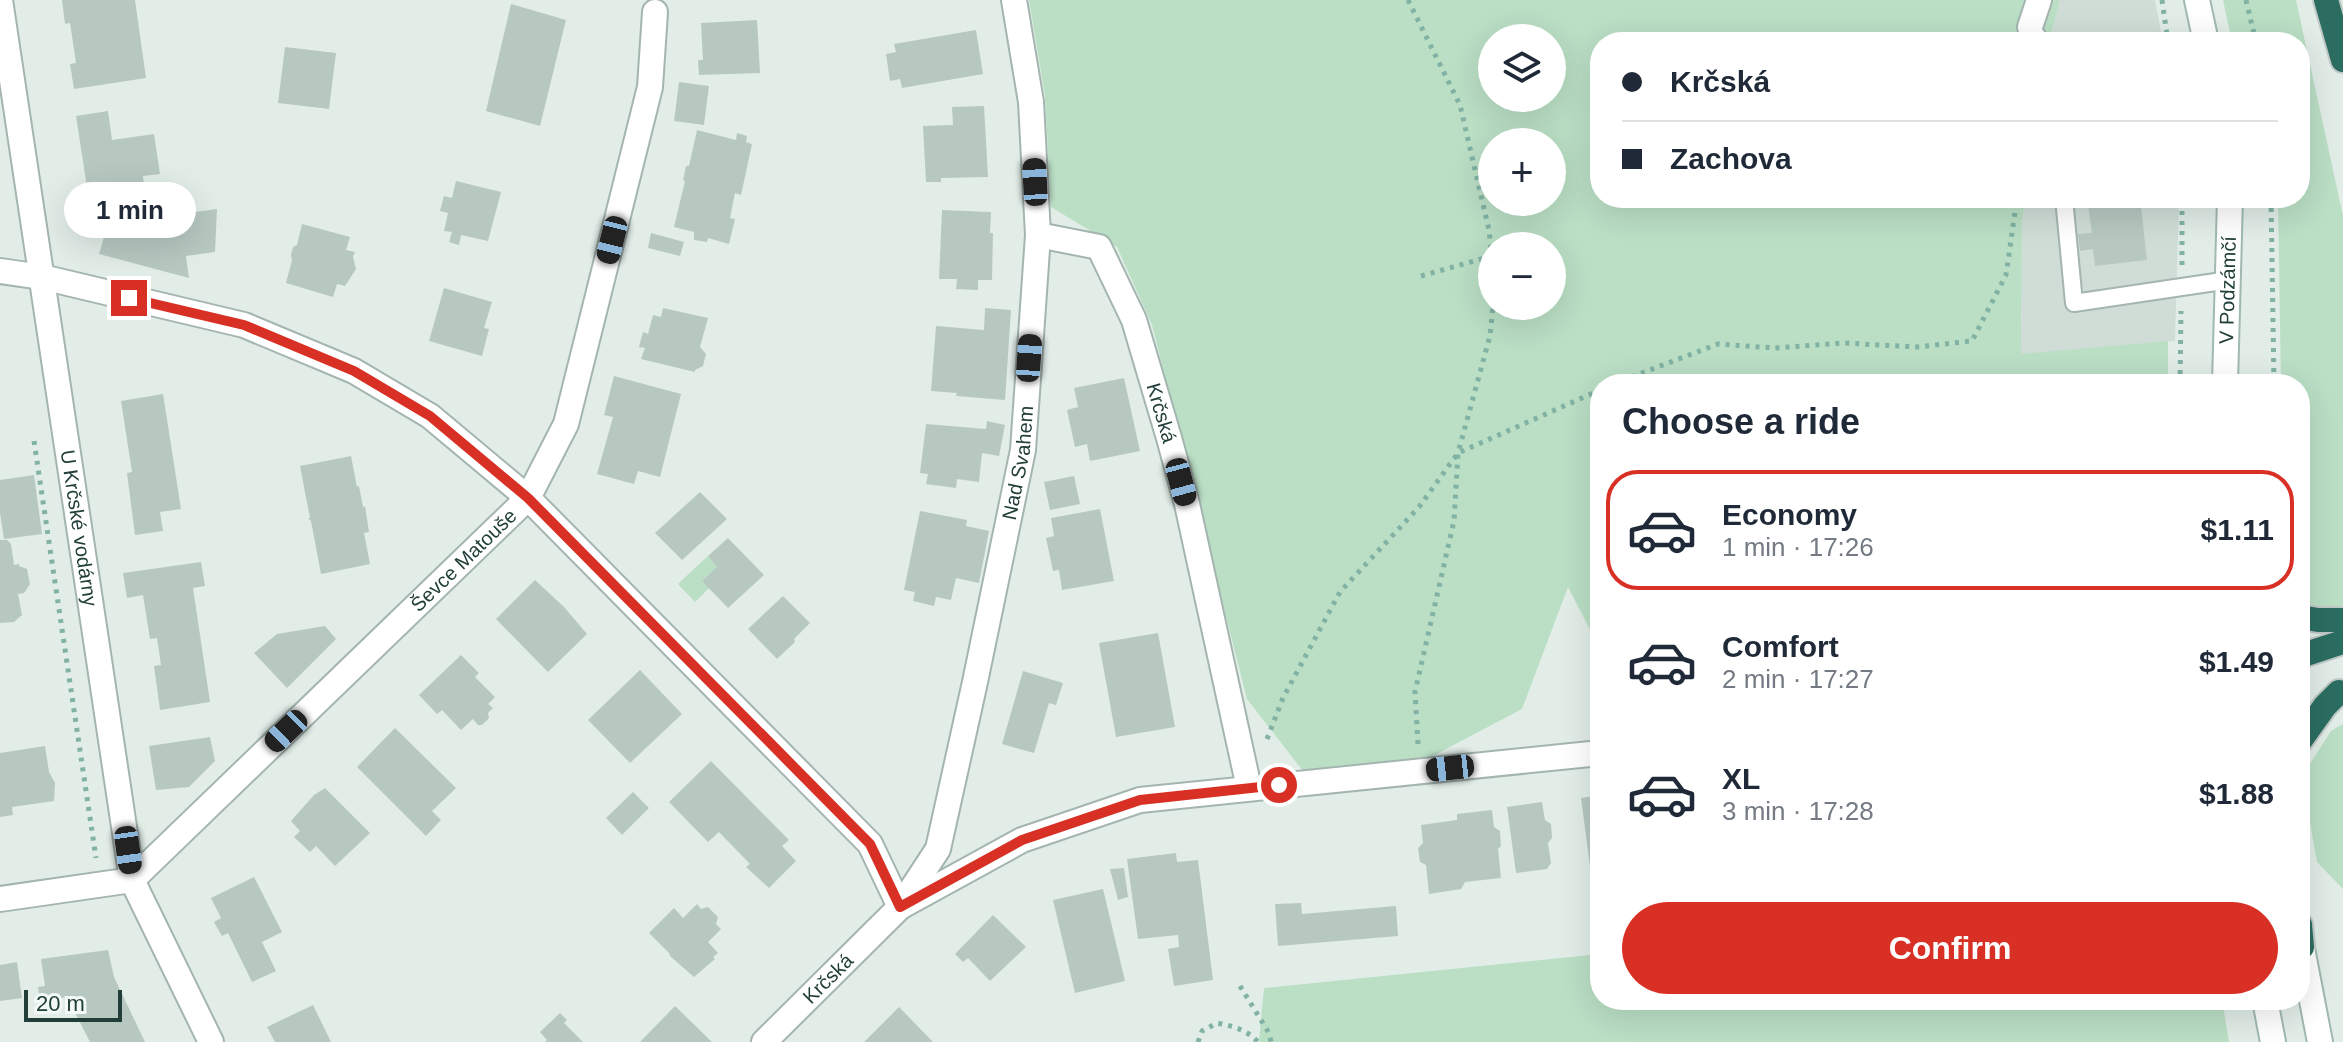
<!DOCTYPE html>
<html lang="en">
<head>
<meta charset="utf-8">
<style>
	:root { --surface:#fff; --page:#f2f2f3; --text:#1f2937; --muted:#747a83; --line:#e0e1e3; --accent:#d93025 }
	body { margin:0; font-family:Helvetica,sans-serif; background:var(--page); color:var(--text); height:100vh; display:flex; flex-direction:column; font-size:30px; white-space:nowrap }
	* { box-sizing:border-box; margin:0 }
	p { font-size:26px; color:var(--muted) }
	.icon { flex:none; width:44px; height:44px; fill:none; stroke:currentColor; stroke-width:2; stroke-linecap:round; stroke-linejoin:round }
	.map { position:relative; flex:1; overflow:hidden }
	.details { position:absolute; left:1590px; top:374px; width:720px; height:636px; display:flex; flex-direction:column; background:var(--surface); border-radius:32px; box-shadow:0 8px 32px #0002 }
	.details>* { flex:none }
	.banner { position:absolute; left:1590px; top:32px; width:720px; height:176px; border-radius:32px; box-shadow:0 8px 32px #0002; display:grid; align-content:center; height:176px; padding:0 32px; background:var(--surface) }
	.tools { position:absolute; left:1478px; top:24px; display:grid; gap:16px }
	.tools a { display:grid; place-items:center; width:88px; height:88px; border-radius:50%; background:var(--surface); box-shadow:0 8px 32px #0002; font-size:40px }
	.scale { position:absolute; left:24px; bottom:20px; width:98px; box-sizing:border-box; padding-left:8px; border:4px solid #213f38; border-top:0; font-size:22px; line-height:28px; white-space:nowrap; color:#213f38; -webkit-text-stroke:6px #f3f9f6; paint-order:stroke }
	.end { position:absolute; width:36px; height:36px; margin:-18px; border:10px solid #d93025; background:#fff; box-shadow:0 0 0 4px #fff }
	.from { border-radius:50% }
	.bubble { position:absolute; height:56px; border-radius:28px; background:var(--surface); box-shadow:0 8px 32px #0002; font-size:26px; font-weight:600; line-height:56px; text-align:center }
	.car { position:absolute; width:24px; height:48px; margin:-24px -12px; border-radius:10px; box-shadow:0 0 6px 2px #0007; background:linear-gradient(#222 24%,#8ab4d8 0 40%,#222 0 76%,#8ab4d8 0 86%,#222 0) }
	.banner b { display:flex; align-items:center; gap:28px; height:76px; font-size:30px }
	.banner b+b { border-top:2px solid var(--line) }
	.banner i { width:20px; height:20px; background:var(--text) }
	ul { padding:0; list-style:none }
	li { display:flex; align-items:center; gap:24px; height:120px; margin:0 16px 12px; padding:0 16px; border:4px solid transparent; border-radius:32px }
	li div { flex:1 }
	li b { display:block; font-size:30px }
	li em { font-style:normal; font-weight:600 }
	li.on { border-color:var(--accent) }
	li>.icon { width:72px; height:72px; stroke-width:1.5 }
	h2 { padding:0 32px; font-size:36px; line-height:96px }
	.primary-button { display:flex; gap:16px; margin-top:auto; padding:16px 32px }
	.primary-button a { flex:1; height:92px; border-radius:48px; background:var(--accent); color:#fff; font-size:32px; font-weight:600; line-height:92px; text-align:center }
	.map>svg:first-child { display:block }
	.built { fill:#d0ddd7 }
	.green { fill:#badfc5; fill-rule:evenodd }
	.building { fill:#b7c8c1 }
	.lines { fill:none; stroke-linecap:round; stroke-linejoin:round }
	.lane-casing { stroke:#a4b5b0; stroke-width:20 }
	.street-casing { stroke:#a4b5b0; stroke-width:28 }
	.secondary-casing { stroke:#a0b9b1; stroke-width:28 }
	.highway-casing { stroke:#c1c9c7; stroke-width:28 }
	.path { stroke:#81b2a4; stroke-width:5; stroke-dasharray:4 6; stroke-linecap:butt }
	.lane { stroke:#fff; stroke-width:16 }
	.street { stroke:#fff; stroke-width:24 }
	.secondary { stroke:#fff; stroke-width:24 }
	.highway { stroke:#2b6d61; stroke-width:24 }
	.route { stroke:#d93025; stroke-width:10 }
	.labels { text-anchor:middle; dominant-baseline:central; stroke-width:7; stroke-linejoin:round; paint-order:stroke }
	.street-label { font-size:20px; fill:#213f38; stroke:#f3f9f6 }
</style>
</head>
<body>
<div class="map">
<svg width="2343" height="1042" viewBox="0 0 2343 1042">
	<rect width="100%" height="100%" fill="#e2ede8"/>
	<g class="built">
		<polygon points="2060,0 2155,0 2163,42 2049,42"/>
		<polygon points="2025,198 2179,198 2175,341 2021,355 2022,225"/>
	</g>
	<g class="green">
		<path d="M 1029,0 L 2060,0 L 2049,42 L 1600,42 L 1600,198 L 2025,198 L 2022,225 L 2021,354 L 2168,341 L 2168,384 L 1600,384 L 1600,649 L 1568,587 L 1522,709 L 1425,760 L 1303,771 L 1247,699 L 1152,325 L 1117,247 L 1051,207 L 1045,96 ZM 1492,38 L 1552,38 L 1552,98 L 1492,98 ZM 1492,142 L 1552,142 L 1552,202 L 1492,202 ZM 1492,246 L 1552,246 L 1552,306 L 1492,306 Z"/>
		<polygon points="2223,0 2296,0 2343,216 2343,608 2325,609 2300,601 2300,384 2281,384 2278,198 2300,198 2300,42 2232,42"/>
		<polygon points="708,556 717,567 702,581 709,588 695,602 678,584"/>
		<polygon points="2343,724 2343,889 2317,862 2305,794 2308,767 2331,731"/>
		<polygon points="1600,954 1600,1000 2222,1000 2229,1042 1259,1042 1264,988"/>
	</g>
	<g class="building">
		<polygon points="62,0 135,0 146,78 74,89 70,64 76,63 70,23 65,24"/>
		<polygon points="511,4 566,20 540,126 486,111"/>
		<polygon points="757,20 760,73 699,75 698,60 703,60 701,23"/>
		<polygon points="976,30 983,74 902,88 900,79 890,81 886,54 896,52 894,44"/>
		<polygon points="285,47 336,53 329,109 278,103"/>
		<polygon points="679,82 709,86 704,125 674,121"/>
		<polygon points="984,106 988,177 941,178 941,182 926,182 923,126 953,125 952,107"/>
		<polygon points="108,111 112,140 154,134 160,174 143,176 149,230 168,227 166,216 217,209 215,252 186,256 189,278 99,254 106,230 114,232 112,225 99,226 96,206 90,207 76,116"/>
		<polygon points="697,130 736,140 737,133 747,136 746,142 752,144 741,195 735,193 730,218 735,219 729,244 708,238 707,242 694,240 694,232 674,227 685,181 683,180 686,166 689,166"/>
		<polygon points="456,181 501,192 488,241 461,235 459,245 449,242 452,232 444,231 448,213 440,211 444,196 452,198"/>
		<polygon points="2087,198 2140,198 2147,260 2095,266 2093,249 2080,251 2078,234 2092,233"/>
		<polygon points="942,210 991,212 990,233 993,233 992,280 978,280 978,290 956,289 957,279 939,279"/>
		<polygon points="302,224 350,237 346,250 355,252 353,257 356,269 345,286 337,284 333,297 286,283 292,260 291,255 293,247 297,245"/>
		<polygon points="651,233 684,242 680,256 648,248"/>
		<polygon points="444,288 492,302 484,328 489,329 482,356 429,341"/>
		<polygon points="663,308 708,318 700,347 706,354 703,366 695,370 695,372 641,359 645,348 639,347 643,332 648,334 653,315 661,317"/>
		<polygon points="985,308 1011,310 1005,400 956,396 957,393 931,391 936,326 984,330"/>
		<polygon points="614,376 681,394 660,477 638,471 634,484 597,474 613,417 604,415"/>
		<polygon points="1124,378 1140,451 1090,461 1087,444 1075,447 1067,410 1078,407 1074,388"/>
		<polygon points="163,394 181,509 160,512 163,531 135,535 127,473 132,472 121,401"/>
		<polygon points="987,421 1005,425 999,456 982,453 979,482 957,479 956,488 926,484 928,474 920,473 926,424 986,429"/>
		<polygon points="351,456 357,487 359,486 363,507 365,506 369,532 364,533 370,564 321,574 311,521 308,518 310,518 300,466"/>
		<polygon points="34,475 42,534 4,539 0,513 0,480"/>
		<polygon points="1074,476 1080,504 1050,510 1044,482"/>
		<polygon points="700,492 727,519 682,560 655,533"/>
		<polygon points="1100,509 1114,581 1062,590 1059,570 1053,571 1046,538 1054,536 1051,518"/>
		<polygon points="920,511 967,520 966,526 989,531 979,583 956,578 951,600 936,597 934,606 913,601 915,592 904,590"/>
		<polygon points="728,538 764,575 728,608 702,581 717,567 708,556"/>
		<polygon points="0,540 7,540 11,544 14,565 19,564 19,566 27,569 30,584 24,593 18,594 22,615 14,622 0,623"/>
		<polygon points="201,562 205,586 193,588 210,702 160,710 154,666 161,665 157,638 150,639 143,595 127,598 123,573"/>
		<polygon points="535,580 564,607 587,634 548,672 496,619"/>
		<polygon points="783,596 810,623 794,639 795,642 777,659 748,629"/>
		<polygon points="325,626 336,639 287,688 254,653 277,634"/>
		<polygon points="1158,633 1175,727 1116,737 1099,643"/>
		<polygon points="461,655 479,673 475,677 495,697 488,704 493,708 488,713 489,718 482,725 478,725 473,719 461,730 442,710 437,714 419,695"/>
		<polygon points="640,670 682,714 630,763 588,720"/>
		<polygon points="1023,671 1063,683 1056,705 1049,703 1034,753 1002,744"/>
		<polygon points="395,728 456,788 432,811 441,820 426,836 357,767"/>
		<polygon points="210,737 215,761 189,787 156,790 149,746"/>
		<polygon points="45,746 49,772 55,783 54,801 12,807 13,815 0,817 0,753"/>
		<polygon points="711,761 789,840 782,846 796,861 769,888 746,867 750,864 719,832 708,842 669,802"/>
		<polygon points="325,788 370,833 335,866 316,846 310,852 294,837 300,831 291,821 314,795"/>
		<polygon points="633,792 649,808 622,835 606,818"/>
		<polygon points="1600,795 1600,926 1598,927 1581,798"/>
		<polygon points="1542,802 1545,820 1551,824 1552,838 1548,843 1551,863 1547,869 1516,873 1507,807"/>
		<polygon points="1492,810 1494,827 1500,831 1501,846 1498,849 1501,878 1465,882 1461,889 1429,894 1426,865 1420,862 1418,848 1423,843 1421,825 1457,820 1457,814"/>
		<polygon points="1176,853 1177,862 1198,860 1213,980 1174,986 1168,949 1179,947 1178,935 1138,939 1127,859"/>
		<polygon points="1124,868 1128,897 1118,900 1110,869"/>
		<polygon points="254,877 282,932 262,942 276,971 252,982 228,933 222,936 215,924 214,922 221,918 211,898"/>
		<polygon points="1103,889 1125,981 1075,993 1053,900"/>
		<polygon points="1301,903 1302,914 1396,906 1398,936 1278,946 1275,904"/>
		<polygon points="697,904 701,909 708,907 718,917 716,924 721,929 708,942 718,953 713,957 715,959 694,977 670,956 669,953 649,933 674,908 683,918"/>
		<polygon points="993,915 1026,947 990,981 968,958 963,962 955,954"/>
		<polygon points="108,950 114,977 145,1042 90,1042 67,997 40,1002 38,987 45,986 41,959"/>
		<polygon points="17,962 22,998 0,1001 0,965"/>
		<polygon points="313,1005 331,1042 275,1042 267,1027"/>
		<polygon points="675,1006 712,1042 640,1042"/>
		<polygon points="899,1007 933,1042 864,1042"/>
		<polygon points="560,1013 567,1020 564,1023 583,1042 545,1042 547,1040 540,1032"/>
	</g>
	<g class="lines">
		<defs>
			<g id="lane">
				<polyline points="2030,27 2042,42"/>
				<polyline points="2064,198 2074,303 2229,280"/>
			</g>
			<g id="street">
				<path id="s1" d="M 0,0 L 132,880 L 211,1042"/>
				<polyline points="2030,27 2039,0"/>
				<path id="s2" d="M 1038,235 L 1099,247 L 1134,320 L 1169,438 L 1187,504 L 1249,788"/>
				<polyline points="0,271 42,277 244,325 354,371 430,416 528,498 870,844 900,907"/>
				<path id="s3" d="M 0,899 L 132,880 L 528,498 L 566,424 L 650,87 L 655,12"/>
				<path id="s4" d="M 900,907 L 938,849 L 975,682 L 1023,450 L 1038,235 L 1031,102 L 1014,0"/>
				<path id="s5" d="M 764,1042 L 900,907 L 1022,840 L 1140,800 L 1600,753"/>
			</g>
			<g id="secondary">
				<polyline points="2197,0 2206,42"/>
				<path id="s6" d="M 2225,384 L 2230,198"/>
				<polyline points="2300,938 2320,1042"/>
				<polyline points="2265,1000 2273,1042"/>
			</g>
			<g id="highway">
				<polyline points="2326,0 2343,60"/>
				<polyline points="2300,617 2318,620 2343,620"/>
				<polyline points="2300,656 2343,642"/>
				<polyline points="2300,741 2325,706 2339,692"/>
				<polyline points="2300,925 2302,947"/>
			</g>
		</defs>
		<use href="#lane" class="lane-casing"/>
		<use href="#street" class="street-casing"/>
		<use href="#secondary" class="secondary-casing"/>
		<use href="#highway" class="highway-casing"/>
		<g class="path">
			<polyline points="1408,0 1460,105 1489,230 1492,258"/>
			<polyline points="2162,0 2168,42"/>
			<polyline points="2246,0 2256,42"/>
			<polyline points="2271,198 2274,384"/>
			<polyline points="2182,265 2182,198"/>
			<polyline points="1421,276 1492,256"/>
			<polyline points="1613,384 1718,344 1775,348 1844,343 1917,347 1972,341 2006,275 2017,198"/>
			<polyline points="2180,384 2181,311"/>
			<polyline points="34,441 96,858"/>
			<polyline points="1267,739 1283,698 1340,592 1419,507 1458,453 1600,390"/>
			<polyline points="1418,744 1415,692 1454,521 1458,453 1490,336 1493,306"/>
			<polyline points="1240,986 1269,1033 1271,1042"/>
			<path d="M 1198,1042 L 1202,1031 L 1217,1023 C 1233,1026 1247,1030 1258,1042"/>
		</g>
		<use href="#lane" class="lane"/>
		<use href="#street" class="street"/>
		<use href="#secondary" class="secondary"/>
		<use href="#highway" class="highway"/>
	</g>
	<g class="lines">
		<polyline class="route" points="129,298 244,325 354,371 430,416 528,498 870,844 900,907 1022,840 1140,800 1279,785"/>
	</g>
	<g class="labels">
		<g class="street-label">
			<text stroke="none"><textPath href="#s6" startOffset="94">V Podzámčí</textPath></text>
			<text stroke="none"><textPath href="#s2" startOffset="240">Krčská</textPath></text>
			<text stroke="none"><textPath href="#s4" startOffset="464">Nad Svahem</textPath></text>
			<text stroke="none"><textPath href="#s1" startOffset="534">U Krčské vodárny</textPath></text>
			<text stroke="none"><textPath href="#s3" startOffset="594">Ševce Matouše</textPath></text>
			<text stroke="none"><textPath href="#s5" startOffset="90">Krčská</textPath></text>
		</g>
	</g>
</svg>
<div class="tools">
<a><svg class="icon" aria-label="layers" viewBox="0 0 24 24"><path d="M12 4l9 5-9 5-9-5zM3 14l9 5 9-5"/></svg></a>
<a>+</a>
<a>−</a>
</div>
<div class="scale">20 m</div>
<i class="end from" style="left:1279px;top:785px"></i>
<i class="end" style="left:129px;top:298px"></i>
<div class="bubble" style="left:64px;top:182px;width:132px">1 min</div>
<i class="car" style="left:1035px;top:182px;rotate:357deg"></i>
<i class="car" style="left:612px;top:240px;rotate:194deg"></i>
<i class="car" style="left:1029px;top:358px;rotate:4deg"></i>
<i class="car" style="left:1181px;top:482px;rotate:165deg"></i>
<i class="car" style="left:286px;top:731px;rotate:226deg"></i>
<i class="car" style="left:1450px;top:768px;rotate:264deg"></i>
<i class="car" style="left:128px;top:850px;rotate:172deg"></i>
<div class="banner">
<b><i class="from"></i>Krčská</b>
<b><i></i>Zachova</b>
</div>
<section class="details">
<h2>Choose a ride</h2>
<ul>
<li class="on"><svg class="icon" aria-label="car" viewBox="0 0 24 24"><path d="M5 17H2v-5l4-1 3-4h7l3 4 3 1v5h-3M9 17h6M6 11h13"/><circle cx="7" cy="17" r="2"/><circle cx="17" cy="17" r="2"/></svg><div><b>Economy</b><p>1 min · 17:26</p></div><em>$1.11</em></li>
<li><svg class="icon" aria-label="car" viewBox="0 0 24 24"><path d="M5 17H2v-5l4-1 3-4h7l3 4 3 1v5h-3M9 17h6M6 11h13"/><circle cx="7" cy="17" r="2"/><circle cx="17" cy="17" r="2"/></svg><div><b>Comfort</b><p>2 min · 17:27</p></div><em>$1.49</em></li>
<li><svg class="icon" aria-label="car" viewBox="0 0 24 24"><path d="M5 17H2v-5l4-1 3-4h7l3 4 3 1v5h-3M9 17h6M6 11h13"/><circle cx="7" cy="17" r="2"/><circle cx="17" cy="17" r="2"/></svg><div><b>XL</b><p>3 min · 17:28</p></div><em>$1.88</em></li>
</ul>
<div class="primary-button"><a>Confirm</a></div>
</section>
</div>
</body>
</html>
